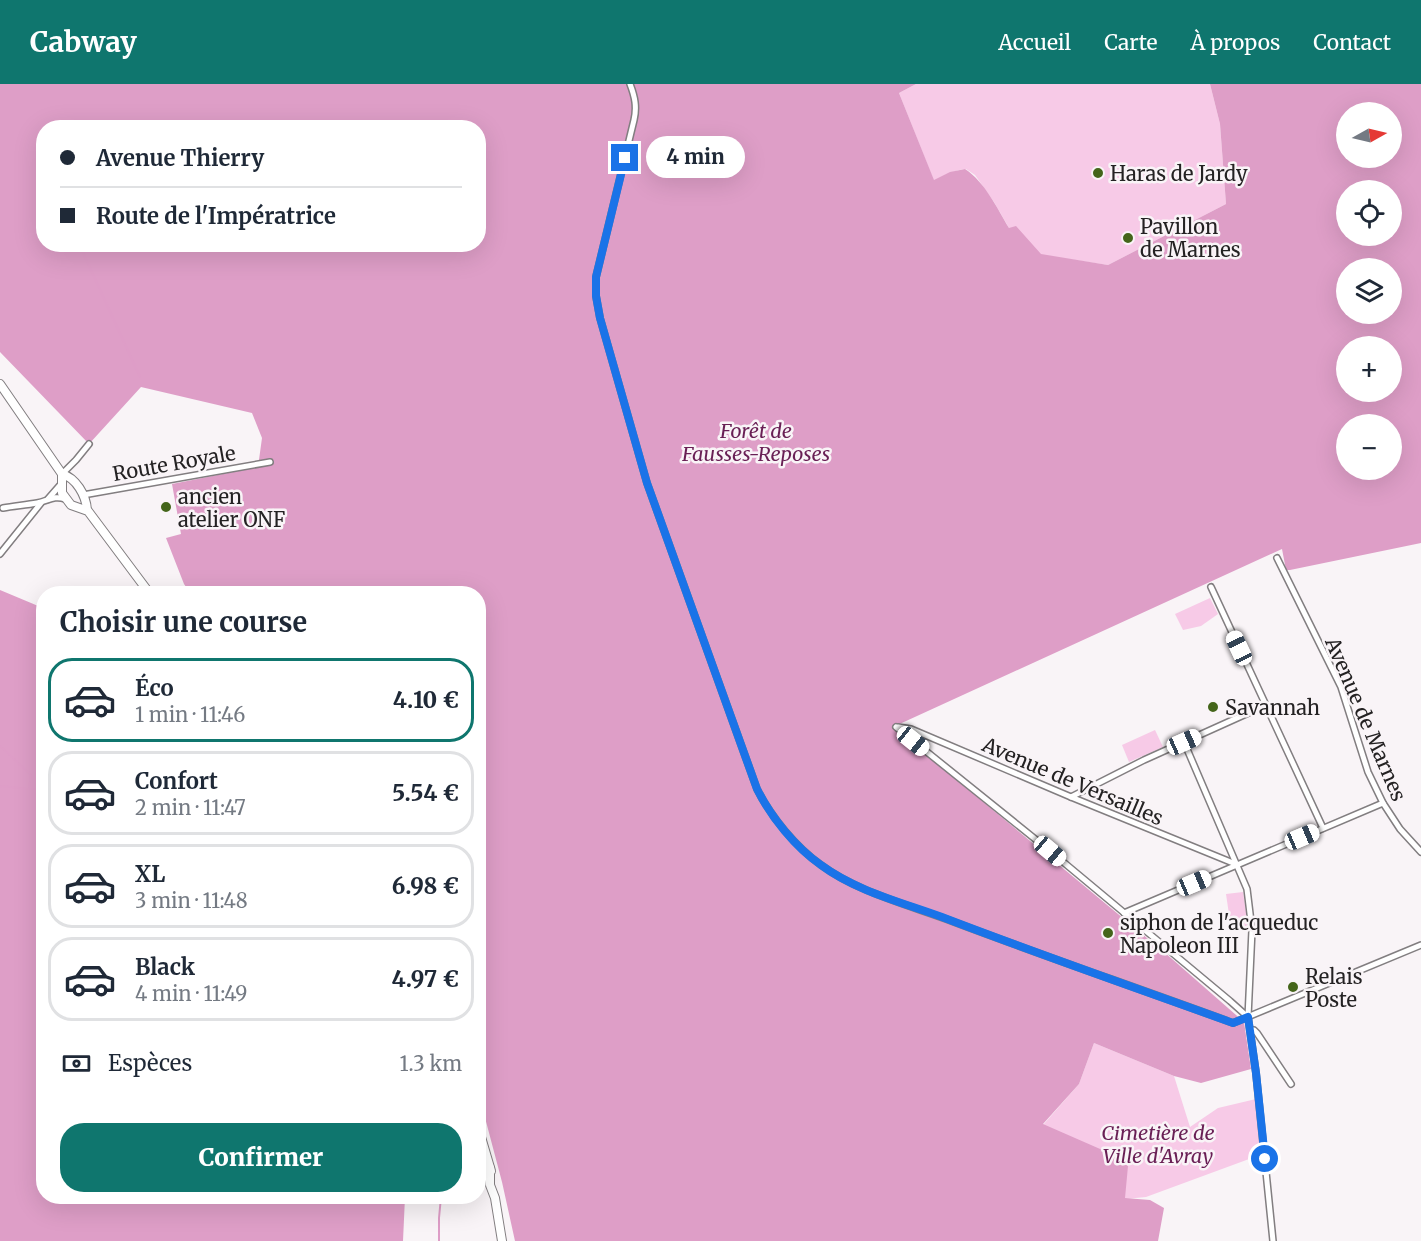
<!DOCTYPE html>
<html lang="fr">
<head>
<meta charset="utf-8">
<style>
	:root { --surface:#fff; --page:#f6f6f7; --text:#1f2937; --muted:#747a83; --line:#e0e1e3; --accent:#0f766e }
	body { margin:0; font-family:Merriweather,serif; background:var(--page); color:var(--text); height:100vh; display:flex; flex-direction:column; font-size:22px; white-space:nowrap }
	* { box-sizing:border-box; margin:0 }
	p { font-size:20px; color:var(--muted) }
	.icon { flex:none; width:33px; height:33px; fill:none; stroke:currentColor; stroke-width:2; stroke-linecap:round; stroke-linejoin:round }
	.map { position:relative; flex:1; overflow:hidden }
	.drawer { position:absolute; left:36px; top:502px; width:450px; height:618px; display:flex; flex-direction:column; background:var(--surface); border-radius:24px; box-shadow:0 6px 24px #0002 }
	.drawer>* { flex:none }
	.guide { position:absolute; left:36px; top:36px; width:450px; height:132px; border-radius:24px; box-shadow:0 6px 24px #0002; display:grid; align-content:center; height:132px; padding:0 24px; background:var(--surface) }
	.needle { width:39px; rotate:82deg }
	.tools { position:absolute; left:1336px; top:18px; display:grid; gap:12px }
	.tools a { display:grid; place-items:center; width:66px; height:66px; border-radius:50%; background:var(--surface); box-shadow:0 6px 24px #0002; font-size:30px }
	.end { position:absolute; width:27px; height:27px; margin:-14px; border:8px solid #1a73e8; background:#fff; box-shadow:0 0 0 3px #fff }
	.from { border-radius:50% }
	.bubble { position:absolute; height:42px; border-radius:21px; background:var(--surface); box-shadow:0 6px 24px #0002; font-size:20px; font-weight:800; line-height:42px; text-align:center }
	.car { position:absolute; width:18px; height:36px; margin:-18px -9px; border-radius:8px; box-shadow:0 0 4px 2px #0007; background:linear-gradient(#fff 24%,#345 0 40%,#fff 0 76%,#345 0 86%,#fff 0) }
	.guide b { display:flex; align-items:center; gap:21px; height:57px; font-size:22px }
	.guide b+b { border-top:2px solid var(--line) }
	.guide i { width:15px; height:15px; background:var(--text) }
	ul { padding:0; list-style:none }
	li { display:flex; align-items:center; gap:18px; height:84px; margin:0 12px 9px; padding:0 12px; border:3px solid var(--line); border-radius:24px }
	li div { flex:1 }
	li b { display:block; font-size:22px }
	li em { font-style:normal; font-weight:800 }
	li.selected { border-color:var(--accent) }
	li>.icon { width:54px; height:54px; stroke-width:1.5 }
	h2 { padding:0 24px; font-size:27px; line-height:72px }
	.pay { display:flex; align-items:center; gap:15px; height:66px; padding:0 24px; font-size:22px }
	.pay p { margin-inline-start:auto }
	.button { display:flex; gap:12px; margin-top:auto; padding:12px 24px }
	.button a { flex:1; height:69px; border-radius:24px; background:var(--accent); color:#fff; font-size:24px; font-weight:800; line-height:69px; text-align:center }
	header { display:flex; align-items:center; gap:36px; box-sizing:border-box; height:84px; padding:0 30px; background:var(--accent); color:#fff }
	header strong { font-size:28px }
	nav { display:flex; gap:33px; margin-inline-start:auto; font-size:21px }
	.map>svg:first-child { display:block }
	.green { fill:#f7cae7 }
	.forest { fill:#de9ec7; fill-rule:evenodd }
	.lines { fill:none; stroke-linecap:round; stroke-linejoin:round }
	.stream { stroke:#de9dc7; stroke-width:2 }
	.minor-casing { stroke:#827e80; stroke-width:8 }
	.secondary-casing { stroke:#827e80; stroke-width:10 }
	.minor { stroke:#fff; stroke-width:5 }
	.secondary { stroke:#fff; stroke-width:8 }
	.route { stroke:#1a73e8; stroke-width:8 }
	.poi-dot { fill:#44651a; stroke:#f9f4f7; stroke-width:2 }
	.labels { text-anchor:middle; dominant-baseline:central; stroke-width:5; stroke-linejoin:round; paint-order:stroke }
	.poi-label { font-size:20px; fill:#242223; stroke:#f9f4f7; text-anchor:start }
	.park-label { font-size:20px; font-style:italic; fill:#691f55; stroke:#f9f4f7 }
	.street-label { font-size:20px; fill:#242223; stroke:#f9f4f7 }
</style>
</head>
<body>
<header>
<strong>Cabway</strong>
<nav><a>Accueil</a><a>Carte</a><a>À propos</a><a>Contact</a></nav>
</header>
<div class="map">
<svg width="1421" height="1157" viewBox="0 0 1421 1157">
	<rect width="100%" height="100%" fill="#f9f4f7"/>
	<g class="green">
		<path d="M 916,0 L 1210,0 L 1220,40 L 1226,120 L 1108,181 L 1041,171 L 1009,144 L 994,118 L 975,91 L 966,85 C 954,86 945,91 934,97 L 899,9 Z"/>
		<polygon points="1210,514 1218,530 1201,542 1183,546 1175,530"/>
		<polygon points="1155,646 1163,663 1129,678 1122,661"/>
		<polygon points="1243,808 1248,842 1231,844 1226,810"/>
		<polygon points="1094,959 1174,992 1190,1043 1218,1024 1256,1015 1260,1071 1146,1113 1125,1115 1043,1041 1079,1000"/>
	</g>
	<g class="forest">
		<path d="M 0,0 L 916,0 L 899,9 L 934,96 L 950,88 L 965,85 C 985,98 997,124 1009,144 L 1016,142 L 1041,170 L 1108,181 L 1226,120 L 1220,40 L 1210,0 L 1421,0 L 1421,459 L 1290,486 L 1286,486 L 1282,465 L 893,643 L 1171,874 L 1244,938 L 1251,985 L 1201,999 L 1174,992 L 1094,959 L 1079,1000 L 1043,1040 L 1107,1068 L 1128,1082 L 1125,1114 L 1150,1116 L 1164,1124 L 1158,1157 L 515,1157 L 502,1098 L 479,1011 L 478,510 L 191,510 L 184,500 L 166,454 L 181,450 L 172,400 L 258,383 L 262,354 L 252,329 L 141,303 L 89,360 L 0,268 ZM 1347,28 L 1392,28 L 1392,74 L 1347,74 ZM 44,44 L 478,44 L 478,160 L 44,160 ZM 1347,106 L 1392,106 L 1392,152 L 1347,152 ZM 1347,184 L 1392,184 L 1392,230 L 1347,230 ZM 1347,262 L 1392,262 L 1392,308 L 1347,308 ZM 1347,340 L 1392,340 L 1392,386 L 1347,386 Z"/>
		<polygon points="0,506 43,524 44,1113 405,1113 403,1157 0,1157"/>
	</g>
	<g class="lines">
		<g class="stream">
			<polyline points="79,160 140,293"/>
			<polyline points="0,662 31,691 29,705"/>
			<polyline points="0,702 29,705 44,705"/>
			<polyline points="439,1157 439,1134 441,1113"/>
		</g>
		<defs>
			<g id="minor">
				<path d="M 630,0 C 635,13 637,23 634,36 L 596,193 L 596,212 L 600,234 L 647,399 L 757,705 C 771,733 796,763 821,781 C 856,807 905,820 946,835 C 1041,871 1138,904 1233,939 L 1421,861"/>
				<polyline points="62,390 76,376 89,360"/>
				<polyline points="83,411 270,378"/>
				<polyline points="48,415 62,399"/>
				<path d="M 3,424 C 14,422 26,421 37,419 C 48,417 54,411 65,415"/>
				<polyline points="0,470 41,419"/>
				<polyline points="1277,474 1341,603 1368,688 1383,719 1400,745 1421,768"/>
				<polyline points="1211,503 1323,744"/>
				<polyline points="896,643 1050,767 1230,917 1248,933"/>
				<polyline points="898,643 911,645 1071,713 1238,781"/>
				<polyline points="1184,658 1247,805 1252,846 1248,933 1256,989 1273,1157"/>
				<polyline points="1071,713 1144,676 1266,621"/>
				<polyline points="1124,829 1383,719"/>
				<polyline points="1250,946 1254,946 1257,949 1291,1000"/>
			</g>
			<g id="secondary">
				<path d="M 0,300 L 62,390 C 76,394 86,411 87,426"/>
				<polyline points="62,390 62,409 71,421 88,427 150,510"/>
				<polyline points="478,1043 491,1087"/>
				<polyline points="490,1084 490,1101 495,1114 502,1157"/>
			</g>
		</defs>
		<use href="#minor" class="minor-casing"/>
		<use href="#secondary" class="secondary-casing"/>
		<use href="#minor" class="minor"/>
		<use href="#secondary" class="secondary"/>
	</g>
	<g class="lines">
		<path class="route" d="M 625,74 L 596,193 L 596,212 L 600,234 L 647,399 L 757,705 C 771,733 795,763 821,781 C 856,807 901,818 942,833 C 1038,870 1136,904 1233,939 L 1248,933 L 1256,989 L 1265,1075"/>
	</g>
	<g class="poi-dot">
		<circle cx="1098" cy="89" r="6"/>
		<circle cx="1128" cy="154" r="6"/>
		<circle cx="166" cy="423" r="6"/>
		<circle cx="1213" cy="623" r="6"/>
		<circle cx="1108" cy="849" r="6"/>
		<circle cx="1293" cy="903" r="6"/>
	</g>
	<g class="labels">
		<g class="poi-label">
			<text x="1110" y="89">Haras de Jardy</text>
			<text x="1140" y="142">Pavillon<tspan x="1140" dy="23">de Marnes</tspan></text>
			<text x="178" y="412">ancien<tspan x="178" dy="23">atelier ONF</tspan></text>
			<text x="1225" y="623">Savannah</text>
			<text x="1120" y="838">siphon de l'acqueduc<tspan x="1120" dy="23">Napoleon III</tspan></text>
			<text x="1305" y="892">Relais<tspan x="1305" dy="23">Poste</tspan></text>
		</g>
		<g class="park-label">
			<text x="756" y="346">Forêt de<tspan x="756" dy="23">Fausses-Reposes</tspan></text>
			<text x="1158" y="1048">Cimetière de<tspan x="1158" dy="23">Ville d'Avray</tspan></text>
		</g>
		<g class="street-label">
			<text transform="translate(174 379) rotate(-10)">Route Royale</text>
			<text transform="translate(1366 635) rotate(67)">Avenue de Marnes</text>
			<text transform="translate(1073 697) rotate(23)">Avenue de Versailles</text>
		</g>
	</g>
</svg>
<div class="tools">
<a><svg class="needle" viewBox="-14 -14 28 28"><path d="M0-13l5 13h-10z" fill="#e53935"/><path d="M0 13l5-13h-10z" fill="#747a83"/></svg></a>
<a><svg class="icon" aria-label="locate" viewBox="0 0 24 24"><circle cx="12" cy="12" r="6"/><path d="M12 2v4M12 18v4M2 12h4M18 12h4"/></svg></a>
<a><svg class="icon" aria-label="layers" viewBox="0 0 24 24"><path d="M12 4l9 5-9 5-9-5zM3 14l9 5 9-5"/></svg></a>
<a>+</a>
<a>−</a>
</div>
<i class="end from" style="left:1265px;top:1075px"></i>
<i class="end" style="left:625px;top:74px"></i>
<div class="bubble" style="left:646px;top:52px;width:99px">4 min</div>
<i class="car" style="left:1239px;top:564px;rotate:335deg"></i>
<i class="car" style="left:913px;top:657px;rotate:129deg"></i>
<i class="car" style="left:1184px;top:658px;rotate:66deg"></i>
<i class="car" style="left:1302px;top:753px;rotate:67deg"></i>
<i class="car" style="left:1050px;top:767px;rotate:130deg"></i>
<i class="car" style="left:1194px;top:799px;rotate:67deg"></i>
<div class="guide">
<b><i class="from"></i>Avenue Thierry</b>
<b><i></i>Route de l'Impératrice</b>
</div>
<section class="drawer">
<h2>Choisir une course</h2>
<ul>
<li class="selected"><svg class="icon" aria-label="car" viewBox="0 0 24 24"><path d="M5 17H2v-5l4-1 3-4h7l3 4 3 1v5h-3M9 17h6M6 11h13"/><circle cx="7" cy="17" r="2"/><circle cx="17" cy="17" r="2"/></svg><div><b>Éco</b><p>1 min · 11:46</p></div><em>4.10 €</em></li>
<li><svg class="icon" aria-label="car" viewBox="0 0 24 24"><path d="M5 17H2v-5l4-1 3-4h7l3 4 3 1v5h-3M9 17h6M6 11h13"/><circle cx="7" cy="17" r="2"/><circle cx="17" cy="17" r="2"/></svg><div><b>Confort</b><p>2 min · 11:47</p></div><em>5.54 €</em></li>
<li><svg class="icon" aria-label="car" viewBox="0 0 24 24"><path d="M5 17H2v-5l4-1 3-4h7l3 4 3 1v5h-3M9 17h6M6 11h13"/><circle cx="7" cy="17" r="2"/><circle cx="17" cy="17" r="2"/></svg><div><b>XL</b><p>3 min · 11:48</p></div><em>6.98 €</em></li>
<li><svg class="icon" aria-label="car" viewBox="0 0 24 24"><path d="M5 17H2v-5l4-1 3-4h7l3 4 3 1v5h-3M9 17h6M6 11h13"/><circle cx="7" cy="17" r="2"/><circle cx="17" cy="17" r="2"/></svg><div><b>Black</b><p>4 min · 11:49</p></div><em>4.97 €</em></li>
</ul>
<div class="pay"><svg class="icon" aria-label="cash" viewBox="0 0 24 24"><path d="M3 7h18v10H3z"/><circle cx="12" cy="12" r="2"/></svg>Espèces<p>1.3 km</p></div>
<div class="button"><a>Confirmer</a></div>
</section>
</div>
</body>
</html>
